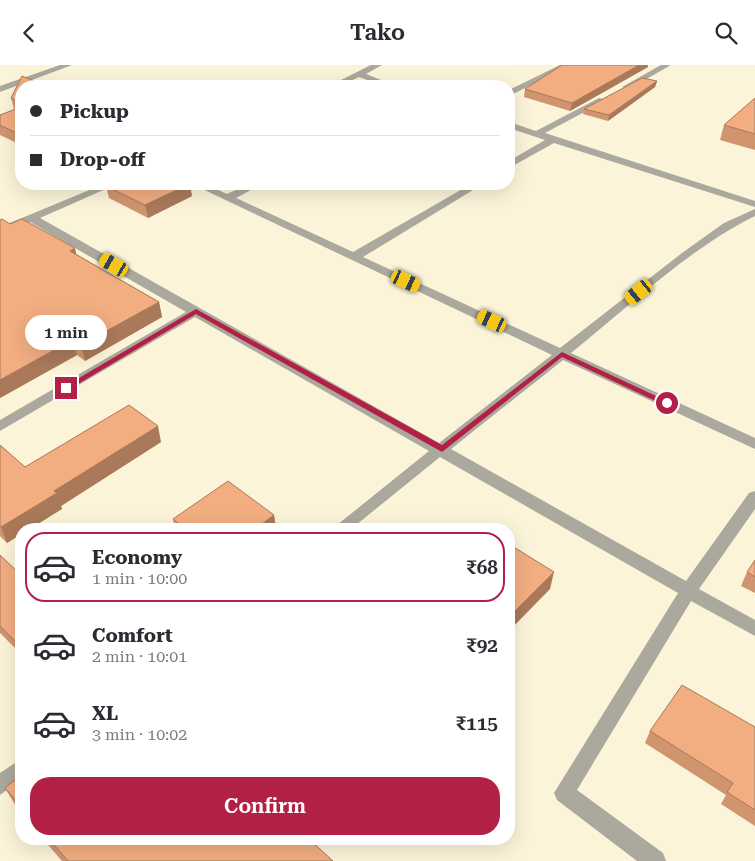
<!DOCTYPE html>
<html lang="en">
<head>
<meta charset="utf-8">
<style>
	:root { --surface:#fff; --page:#f2f2f3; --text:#2b2b33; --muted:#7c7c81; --line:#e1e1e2; --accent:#b22046 }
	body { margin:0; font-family:"Roboto Serif",serif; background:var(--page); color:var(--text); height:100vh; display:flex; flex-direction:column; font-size:19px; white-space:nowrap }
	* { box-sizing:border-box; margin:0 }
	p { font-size:16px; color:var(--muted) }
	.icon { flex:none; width:28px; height:28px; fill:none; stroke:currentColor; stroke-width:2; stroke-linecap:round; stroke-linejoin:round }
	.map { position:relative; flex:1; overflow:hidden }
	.panel { position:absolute; left:15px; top:458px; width:500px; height:322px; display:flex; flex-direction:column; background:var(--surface); border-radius:20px; box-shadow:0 5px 20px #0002 }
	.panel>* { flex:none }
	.guide { position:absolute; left:15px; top:15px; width:500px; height:110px; border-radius:20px; box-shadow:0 5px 20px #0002; display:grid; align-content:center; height:110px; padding:0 15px; background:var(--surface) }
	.end { position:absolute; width:22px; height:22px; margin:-11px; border:6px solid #b22046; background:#fff; box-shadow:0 0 0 2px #fff }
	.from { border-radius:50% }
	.bubble { position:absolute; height:35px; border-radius:18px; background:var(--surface); box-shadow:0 5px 20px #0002; font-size:16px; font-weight:600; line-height:35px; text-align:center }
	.car { position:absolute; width:15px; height:30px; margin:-15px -8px; border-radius:6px; box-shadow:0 0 4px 1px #0007; background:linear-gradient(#f5c518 24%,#345 0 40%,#f5c518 0 76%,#345 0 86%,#f5c518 0) }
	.guide b { display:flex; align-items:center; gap:18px; height:48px; font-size:19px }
	.guide b+b { border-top:1px solid var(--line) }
	.guide i { width:12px; height:12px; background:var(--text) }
	ul { padding:9px 0 0; list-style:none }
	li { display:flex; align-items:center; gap:15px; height:70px; margin:0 10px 8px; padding:0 5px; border:2px solid transparent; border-radius:20px }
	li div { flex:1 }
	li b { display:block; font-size:19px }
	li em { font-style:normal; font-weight:600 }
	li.on { border-color:var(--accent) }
	li>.icon { width:45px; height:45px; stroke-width:1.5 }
	.cta { display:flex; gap:10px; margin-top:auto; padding:10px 15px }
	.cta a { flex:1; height:58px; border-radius:20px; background:var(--accent); color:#fff; font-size:20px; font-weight:600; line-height:58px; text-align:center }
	header { display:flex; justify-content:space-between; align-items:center; height:65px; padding:0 15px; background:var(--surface); font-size:22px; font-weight:600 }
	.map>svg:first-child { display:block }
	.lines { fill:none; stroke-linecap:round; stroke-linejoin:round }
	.minor { fill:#aba89d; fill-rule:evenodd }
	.wall { fill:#d0956f }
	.shaded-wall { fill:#a9795a }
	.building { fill:#f2ad81; stroke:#a9795a }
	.route { fill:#b22046 }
</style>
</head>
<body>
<header><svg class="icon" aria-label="back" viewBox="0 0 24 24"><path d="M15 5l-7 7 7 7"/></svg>Tako<svg class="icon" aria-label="search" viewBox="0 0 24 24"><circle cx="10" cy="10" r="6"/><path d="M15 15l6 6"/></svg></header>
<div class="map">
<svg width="755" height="796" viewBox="0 0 755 796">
	<rect width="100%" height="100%" fill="#fbf4d9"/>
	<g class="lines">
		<g class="minor">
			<polygon points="60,0 72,0 0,27 0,21"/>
			<polygon points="371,0 382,0 366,9 396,21 384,21 359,12 340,21 329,21"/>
			<polygon points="560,0 571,0 509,31 509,25"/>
			<polygon points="661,0 671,0 629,24 622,22"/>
			<polygon points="599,33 607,35 545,68 755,136 755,142 554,78 509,103 509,96 545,75 509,63 509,57 536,66"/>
			<path d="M 104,119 L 117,119 L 40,153 L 439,378 L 552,290 L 192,119 L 205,119 L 227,129 L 249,119 L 262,119 L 236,133 L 353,187 L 471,119 L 483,119 L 363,192 L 560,283 L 682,188 L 724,158 L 755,144 L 755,151 C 691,182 627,243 571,288 L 755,373 L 755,384 L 563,295 L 451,384 L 686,516 L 749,428 L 755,426 L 755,444 L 699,524 L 755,555 L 755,571 L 691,536 L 577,725 L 663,788 L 666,796 L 637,796 L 557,735 L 554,728 L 678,528 L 440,392 L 351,464 L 332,464 L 429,386 L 195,252 L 0,366 L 0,355 L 186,247 L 30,157 L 0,169 L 0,162 Z"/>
			<polygon points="21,694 21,715 0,730 0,708"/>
		</g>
	</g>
	<g class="wall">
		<polygon points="648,2 570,46 524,32 525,24"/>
		<polygon points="657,16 655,22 608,56 583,49 584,44"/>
		<polygon points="21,21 21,80 0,70 0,50 15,45 14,44 11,33"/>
		<polygon points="755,33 755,85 720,75 724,60"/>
		<polygon points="106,121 192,131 148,153 109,133"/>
		<polygon points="0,155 76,189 159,237 162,252 85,296 77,290 0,333"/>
		<polygon points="161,377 61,441 62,444 21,464 21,469 7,478 0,471 0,380 25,402"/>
		<polygon points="274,450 276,463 275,464 175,464 173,454"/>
		<polygon points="0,490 21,510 21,589 0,568"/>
		<polygon points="755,495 755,528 741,521 747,507"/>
		<polygon points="755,662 755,761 721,739 726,730 645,678 650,666"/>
		<polygon points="21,710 21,748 17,743 5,723"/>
		<polygon points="43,774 309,774 333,796 62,796"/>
	</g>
	<g class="shaded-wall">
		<polygon points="639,0 648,0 648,2 570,46 572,38"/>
		<polygon points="657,16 655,22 608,56 609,50"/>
		<polygon points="190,119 192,131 148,153 145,140"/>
		<polygon points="75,183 78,198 70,186"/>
		<polygon points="159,237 162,252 85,296 81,280"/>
		<polygon points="72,275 77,290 0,333 0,315"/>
		<polygon points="158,361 161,377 61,441 62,444 30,464 21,464 21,469 7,478 1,462 54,426"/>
		<polygon points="274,450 276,463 275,464 255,464"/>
		<polygon points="554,507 550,524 509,566 509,552"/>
	</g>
	<g class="building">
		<polygon points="562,0 639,0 572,38 525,24"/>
		<polygon points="22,11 46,21 21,21 21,38 11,33"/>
		<polygon points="642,13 657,16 609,50 584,44"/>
		<polygon points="755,33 755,69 724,60"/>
		<polygon points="21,42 21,70 0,60 0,50"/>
		<polygon points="111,119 189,119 145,140 106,121"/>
		<polygon points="2,154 10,159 22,154 75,183 70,186 159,237 81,280 72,275 0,315 0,155"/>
		<polygon points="129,340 158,361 54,426 57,428 1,462 0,461 0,380 25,402"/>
		<polygon points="228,416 274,450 255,464 185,464 173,454"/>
		<polygon points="478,460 485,464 473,464"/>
		<polygon points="509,479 554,507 509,552"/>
		<polygon points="0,490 21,510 21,582 0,561"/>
		<polygon points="755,495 755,512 747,507"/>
		<polygon points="682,620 755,662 755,745 727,727 733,718 650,666"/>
		<polygon points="21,710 21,741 5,723"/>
		<polygon points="49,774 309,774 333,796 68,796"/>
	</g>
	<polygon class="route" points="196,244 442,380 562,287 671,338 664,340 562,292 442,387 196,249 68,325 62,323"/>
</svg>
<i class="end from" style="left:667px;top:338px"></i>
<i class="end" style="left:66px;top:323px"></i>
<div class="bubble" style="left:25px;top:250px;width:82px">1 min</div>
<i class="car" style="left:114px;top:200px;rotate:300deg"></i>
<i class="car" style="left:406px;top:216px;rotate:115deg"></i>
<i class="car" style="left:639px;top:227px;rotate:231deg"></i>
<i class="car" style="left:492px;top:256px;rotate:295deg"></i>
<div class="guide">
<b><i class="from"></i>Pickup</b>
<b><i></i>Drop-off</b>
</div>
<section class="panel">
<ul>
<li class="on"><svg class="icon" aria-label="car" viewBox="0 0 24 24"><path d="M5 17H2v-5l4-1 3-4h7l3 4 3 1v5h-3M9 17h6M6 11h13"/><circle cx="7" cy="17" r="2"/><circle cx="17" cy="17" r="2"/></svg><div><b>Economy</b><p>1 min · 10:00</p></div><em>₹68</em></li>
<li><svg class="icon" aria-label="car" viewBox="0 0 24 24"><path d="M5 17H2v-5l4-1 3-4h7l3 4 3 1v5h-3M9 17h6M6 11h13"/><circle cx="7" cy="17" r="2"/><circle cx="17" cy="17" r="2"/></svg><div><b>Comfort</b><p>2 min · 10:01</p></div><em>₹92</em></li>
<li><svg class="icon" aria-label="car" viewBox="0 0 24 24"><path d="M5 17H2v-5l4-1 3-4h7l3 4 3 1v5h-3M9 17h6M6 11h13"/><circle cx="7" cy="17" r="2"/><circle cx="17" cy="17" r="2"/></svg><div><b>XL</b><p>3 min · 10:02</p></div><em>₹115</em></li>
</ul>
<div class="cta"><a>Confirm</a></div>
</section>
</div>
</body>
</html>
